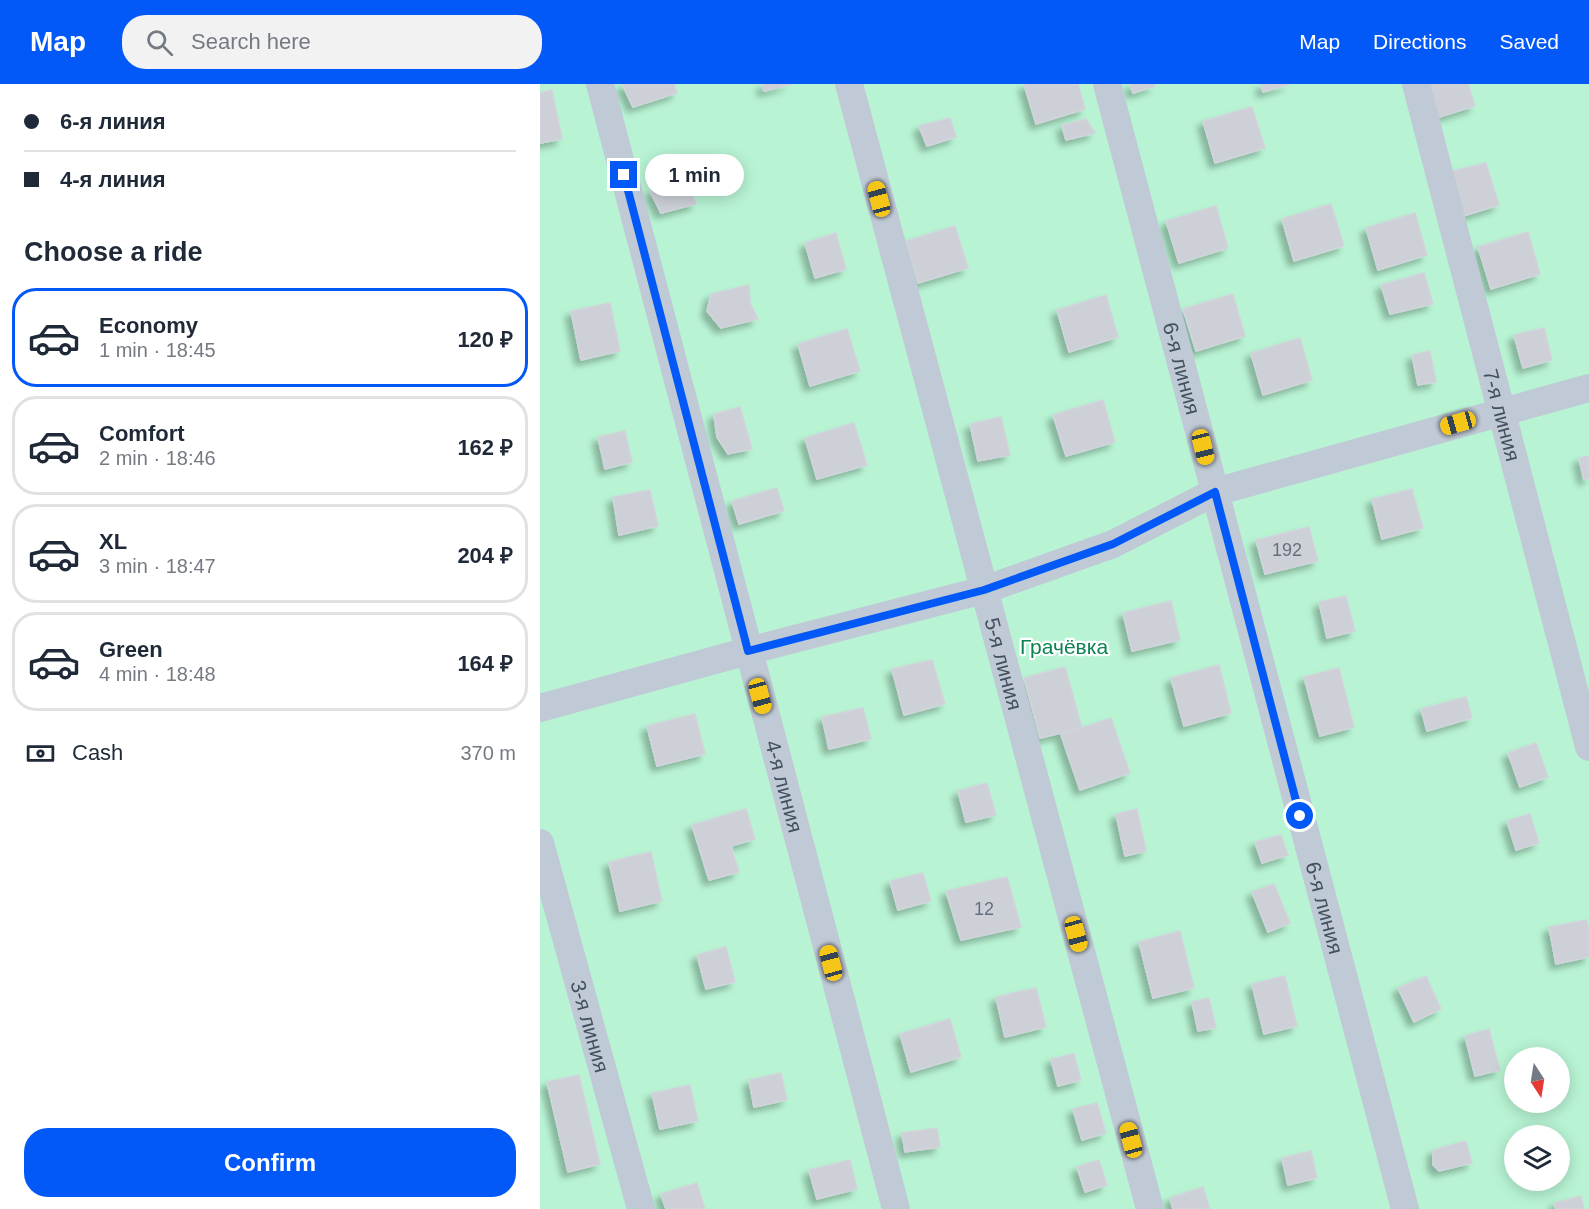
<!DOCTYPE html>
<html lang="en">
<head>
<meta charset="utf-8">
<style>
	:root { --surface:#fff; --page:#f2f2f3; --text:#1f2937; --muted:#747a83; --line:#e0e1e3; --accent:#0359f7 }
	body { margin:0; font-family:Helvetica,sans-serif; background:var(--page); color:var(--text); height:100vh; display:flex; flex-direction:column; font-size:22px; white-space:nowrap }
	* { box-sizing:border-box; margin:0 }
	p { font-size:20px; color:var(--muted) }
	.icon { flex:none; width:33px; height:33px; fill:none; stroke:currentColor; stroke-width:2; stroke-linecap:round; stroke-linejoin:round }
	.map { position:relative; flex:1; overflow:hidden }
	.panel { display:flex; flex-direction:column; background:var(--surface); width:540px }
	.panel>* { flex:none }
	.guide { display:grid; align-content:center; height:132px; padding:0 24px; background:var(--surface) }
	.needle { width:39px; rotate:168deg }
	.controls { position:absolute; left:964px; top:963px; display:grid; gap:12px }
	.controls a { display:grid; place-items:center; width:66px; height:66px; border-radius:50%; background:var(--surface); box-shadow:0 3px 15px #0003; font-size:30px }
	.end { position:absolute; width:27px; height:27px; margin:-14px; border:8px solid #0359f7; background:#fff; box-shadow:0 0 0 3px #fff }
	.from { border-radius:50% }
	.bubble { position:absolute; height:42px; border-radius:21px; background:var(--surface); box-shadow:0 3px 15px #0003; font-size:20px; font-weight:800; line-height:42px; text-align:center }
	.car { position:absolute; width:18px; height:36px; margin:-18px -9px; border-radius:8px; box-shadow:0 0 4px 2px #0007; background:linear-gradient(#f5c518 24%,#345 0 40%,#f5c518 0 76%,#345 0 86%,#f5c518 0) }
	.guide b { display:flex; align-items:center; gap:21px; height:57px; font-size:22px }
	.guide b+b { border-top:2px solid var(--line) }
	.guide i { width:15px; height:15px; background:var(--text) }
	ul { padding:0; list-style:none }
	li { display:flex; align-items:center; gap:18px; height:99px; margin:0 12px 9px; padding:0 12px; border:3px solid var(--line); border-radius:24px }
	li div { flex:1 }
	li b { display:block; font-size:22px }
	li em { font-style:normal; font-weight:800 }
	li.selected { border-color:var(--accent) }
	li>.icon { width:54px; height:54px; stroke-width:1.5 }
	h2 { padding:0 24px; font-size:27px; line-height:72px }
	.pay { display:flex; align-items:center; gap:15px; height:66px; padding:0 24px; font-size:22px }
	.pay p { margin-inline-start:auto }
	.button { display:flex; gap:12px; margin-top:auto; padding:12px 24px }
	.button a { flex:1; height:69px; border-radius:24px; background:var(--accent); color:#fff; font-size:24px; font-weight:800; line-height:69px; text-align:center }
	header { display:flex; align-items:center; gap:36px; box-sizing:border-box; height:84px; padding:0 30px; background:var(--accent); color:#fff }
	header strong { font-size:28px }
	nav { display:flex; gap:33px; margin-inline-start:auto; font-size:21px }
	.search { width:420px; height:54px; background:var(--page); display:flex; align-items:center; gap:15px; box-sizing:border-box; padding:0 21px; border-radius:24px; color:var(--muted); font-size:22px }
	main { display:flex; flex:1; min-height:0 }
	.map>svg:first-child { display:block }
	.green { fill:#b8f4d4; fill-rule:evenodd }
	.building { fill:#cdd0d7; stroke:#d2d4db; stroke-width:1.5; filter:url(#shadow) }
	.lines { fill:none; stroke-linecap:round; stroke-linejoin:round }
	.minor { stroke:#c0cad6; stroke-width:28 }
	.route { stroke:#0359f7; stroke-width:8 }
	.labels { text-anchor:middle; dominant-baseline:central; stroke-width:4.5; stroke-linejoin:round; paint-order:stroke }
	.number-label { font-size:18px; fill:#66707d }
	.street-label { font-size:21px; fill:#44505f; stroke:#fff }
	.park-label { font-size:21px; fill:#0c8352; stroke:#fff }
</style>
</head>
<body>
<header>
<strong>Map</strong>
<div class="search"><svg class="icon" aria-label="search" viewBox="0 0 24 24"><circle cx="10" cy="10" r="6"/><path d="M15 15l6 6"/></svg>Search here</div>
<nav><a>Map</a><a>Directions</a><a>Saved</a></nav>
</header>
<main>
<section class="panel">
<div class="guide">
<b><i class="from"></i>6-я линия</b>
<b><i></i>4-я линия</b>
</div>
<h2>Choose a ride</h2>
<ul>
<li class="selected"><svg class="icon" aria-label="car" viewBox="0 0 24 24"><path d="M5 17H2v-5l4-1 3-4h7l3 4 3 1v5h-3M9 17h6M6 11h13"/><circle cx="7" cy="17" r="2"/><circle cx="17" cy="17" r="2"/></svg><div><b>Economy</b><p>1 min · 18:45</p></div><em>120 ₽</em></li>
<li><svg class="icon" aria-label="car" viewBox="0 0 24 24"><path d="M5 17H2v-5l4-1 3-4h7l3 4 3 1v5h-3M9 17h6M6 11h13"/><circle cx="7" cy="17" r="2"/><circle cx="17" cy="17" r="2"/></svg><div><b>Comfort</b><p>2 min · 18:46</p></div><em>162 ₽</em></li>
<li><svg class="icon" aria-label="car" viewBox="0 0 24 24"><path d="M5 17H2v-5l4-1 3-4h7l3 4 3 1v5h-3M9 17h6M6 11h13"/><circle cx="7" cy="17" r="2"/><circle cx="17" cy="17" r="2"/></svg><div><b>XL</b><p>3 min · 18:47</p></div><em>204 ₽</em></li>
<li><svg class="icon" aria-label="car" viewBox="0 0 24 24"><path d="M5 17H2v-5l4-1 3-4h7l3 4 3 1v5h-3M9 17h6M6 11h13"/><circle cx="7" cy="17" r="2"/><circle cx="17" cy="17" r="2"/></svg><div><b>Green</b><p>4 min · 18:48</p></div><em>164 ₽</em></li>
</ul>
<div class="pay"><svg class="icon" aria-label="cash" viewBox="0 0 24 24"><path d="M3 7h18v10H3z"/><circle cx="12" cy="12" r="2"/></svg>Cash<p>370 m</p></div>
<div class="button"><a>Confirm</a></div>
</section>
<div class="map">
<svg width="1049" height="1125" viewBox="0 0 1049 1125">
	<defs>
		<filter id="shadow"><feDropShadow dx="-5.5" dy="5.5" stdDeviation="3" flood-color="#0004"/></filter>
	</defs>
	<rect width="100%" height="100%" fill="#f2efee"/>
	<path class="green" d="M 0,0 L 1049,0 L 1049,1125 L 0,1125 ZM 975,974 L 1020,974 L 1020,1018 L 975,1018 ZM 975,1052 L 1020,1052 L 1020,1096 L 975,1096 Z"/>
	<g class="building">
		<polygon points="82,0 134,0 137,9 93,23"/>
		<polygon points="222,0 251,0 224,7"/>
		<polygon points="484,0 538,0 545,25 496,40"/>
		<polygon points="590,0 614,0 615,2 593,9"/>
		<polygon points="721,0 750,0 723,8"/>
		<polygon points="884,0 928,0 935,22 896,34"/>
		<polygon points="12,6 22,55 0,59 0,9"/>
		<polygon points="712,23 725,64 675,79 663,37"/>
		<polygon points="410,34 416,53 387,62 379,42"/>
		<polygon points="546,35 555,49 526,56 522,41"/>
		<polygon points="946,79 959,121 920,133 909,88"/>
		<polygon points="146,95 156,120 121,129 110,107"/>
		<polygon points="791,120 804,162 754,177 742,135"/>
		<polygon points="676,122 688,164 639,179 626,137"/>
		<polygon points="875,129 887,171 838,186 826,144"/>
		<polygon points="415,142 428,184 378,199 366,157"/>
		<polygon points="988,148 1000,190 951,205 938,163"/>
		<polygon points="296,149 306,185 275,194 265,159"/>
		<polygon points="884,189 893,220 850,230 841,201"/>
		<polygon points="209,201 210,219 218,235 181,244 167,227 171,210"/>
		<polygon points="693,210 705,252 656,267 643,225"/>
		<polygon points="566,211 578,253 529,268 517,226"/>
		<polygon points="70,219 80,267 41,276 31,227"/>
		<polygon points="1004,244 1012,276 983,284 974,251"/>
		<polygon points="307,245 320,287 270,302 258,260"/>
		<polygon points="760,254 772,296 723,311 711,269"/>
		<polygon points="890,267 896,298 878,301 872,271"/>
		<polygon points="563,316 575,358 526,372 513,331"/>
		<polygon points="200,323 212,365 188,370 177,353 174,330"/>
		<polygon points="461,333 470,371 438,377 430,340"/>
		<polygon points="314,339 327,381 277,395 265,354"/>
		<polygon points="85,347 92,378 65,385 58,353"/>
		<polygon points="1049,372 1049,394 1044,396 1039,374"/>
		<polygon points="237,404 244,427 199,440 192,417"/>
		<polygon points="872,405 883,444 842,455 832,415"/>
		<polygon points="110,406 118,442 79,451 73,413"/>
		<polygon points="769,443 778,477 725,490 716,456"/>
		<polygon points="806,512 815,547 787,554 779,518"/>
		<polygon points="631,517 640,556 592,567 583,529"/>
		<polygon points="392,576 405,620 364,631 352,585"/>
		<polygon points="679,581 691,629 644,642 631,594"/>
		<polygon points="525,583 542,644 500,654 484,594"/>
		<polygon points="799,584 814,643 780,652 764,593"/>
		<polygon points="926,613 932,634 887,647 881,625"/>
		<polygon points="323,624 331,655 289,665 282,633"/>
		<polygon points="155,630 165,670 117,682 107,642"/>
		<polygon points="571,634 590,689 540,706 521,651"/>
		<polygon points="996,659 1008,693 980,703 968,669"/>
		<polygon points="447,699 456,731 426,738 418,707"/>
		<polygon points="206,725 215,755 191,762 199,788 169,796 152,741"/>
		<polygon points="597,725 606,767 585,772 576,730"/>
		<polygon points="990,730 999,759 976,766 967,737"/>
		<polygon points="741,751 748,771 722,779 715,758"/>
		<polygon points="111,768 122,817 80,827 69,778"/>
		<polygon points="383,789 391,817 358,826 350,797"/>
		<polygon points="467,793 481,843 421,856 406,807"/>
		<polygon points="734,800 750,839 728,848 712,808"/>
		<polygon points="1047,836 1049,848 1049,873 1016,880 1009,843"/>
		<polygon points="640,847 654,904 613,914 599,858"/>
		<polygon points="186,863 195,898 166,905 157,871"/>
		<polygon points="745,892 757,942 724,950 712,900"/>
		<polygon points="886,892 901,925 874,938 858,904"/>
		<polygon points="496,904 506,943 465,953 456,913"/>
		<polygon points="669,914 676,944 658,947 652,918"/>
		<polygon points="410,935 421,973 371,988 360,950"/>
		<polygon points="949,945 960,986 935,992 925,952"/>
		<polygon points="534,970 541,996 518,1002 511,975"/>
		<polygon points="241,989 247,1016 214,1023 209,996"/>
		<polygon points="39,991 60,1080 28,1088 7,998"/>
		<polygon points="150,1001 158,1037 120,1045 112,1009"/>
		<polygon points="557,1019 566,1049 542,1056 533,1025"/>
		<polygon points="397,1044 400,1063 365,1068 362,1049"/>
		<polygon points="926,1057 932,1079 899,1087 893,1081 893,1066"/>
		<polygon points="771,1067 777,1094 748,1101 742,1074"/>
		<polygon points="310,1076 317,1105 277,1115 269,1086"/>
		<polygon points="559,1076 567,1101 545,1108 537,1083"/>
		<polygon points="157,1099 165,1125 126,1125 121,1110"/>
		<polygon points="663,1103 670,1125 633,1125 630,1114"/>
		<polygon points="1041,1112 1044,1125 1016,1125 1014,1119"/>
	</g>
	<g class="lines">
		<g class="minor">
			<path id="s1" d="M 60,0 L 356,1125"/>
			<path id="s2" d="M 309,0 L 610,1125"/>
			<path id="s3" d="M 567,0 L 865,1125"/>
			<path id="s4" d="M 876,0 L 1049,663"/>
			<polyline points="0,624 208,567 444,506 573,460 675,408 1049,304"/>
			<path id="s5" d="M 0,759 L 101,1125"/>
		</g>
	</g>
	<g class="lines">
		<polyline class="route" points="84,91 208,567 444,506 573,460 675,408 760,732"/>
	</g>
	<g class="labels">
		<g class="number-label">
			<text x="747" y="466">192</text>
			<text x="444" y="825">12</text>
		</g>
		<g class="street-label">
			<text stroke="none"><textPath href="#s3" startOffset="294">6-я линия</textPath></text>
			<text stroke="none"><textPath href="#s4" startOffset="342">7-я линия</textPath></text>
			<text stroke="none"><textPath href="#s2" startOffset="600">5-я линия</textPath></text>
			<text stroke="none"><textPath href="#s1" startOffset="726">4-я линия</textPath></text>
			<text stroke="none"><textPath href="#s3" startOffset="852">6-я линия</textPath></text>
			<text stroke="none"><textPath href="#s5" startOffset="190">3-я линия</textPath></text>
		</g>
		<g class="park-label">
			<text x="524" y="562">Грачёвка</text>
		</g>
	</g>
</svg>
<div class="controls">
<a><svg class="needle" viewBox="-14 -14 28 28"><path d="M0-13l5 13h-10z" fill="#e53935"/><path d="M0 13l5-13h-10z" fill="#747a83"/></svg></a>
<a><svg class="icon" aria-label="layers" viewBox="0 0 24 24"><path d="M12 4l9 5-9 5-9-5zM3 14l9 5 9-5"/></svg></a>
</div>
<i class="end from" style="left:760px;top:732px"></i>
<i class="end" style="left:84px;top:91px"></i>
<div class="bubble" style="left:105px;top:70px;width:99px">1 min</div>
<i class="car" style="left:339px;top:115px;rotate:345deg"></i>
<i class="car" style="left:918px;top:339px;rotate:254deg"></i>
<i class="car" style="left:663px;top:363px;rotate:166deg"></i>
<i class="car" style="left:220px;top:612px;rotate:165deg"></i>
<i class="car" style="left:536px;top:850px;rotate:165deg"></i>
<i class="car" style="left:291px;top:879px;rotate:345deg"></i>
<i class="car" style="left:591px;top:1056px;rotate:345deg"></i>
</div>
</main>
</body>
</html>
